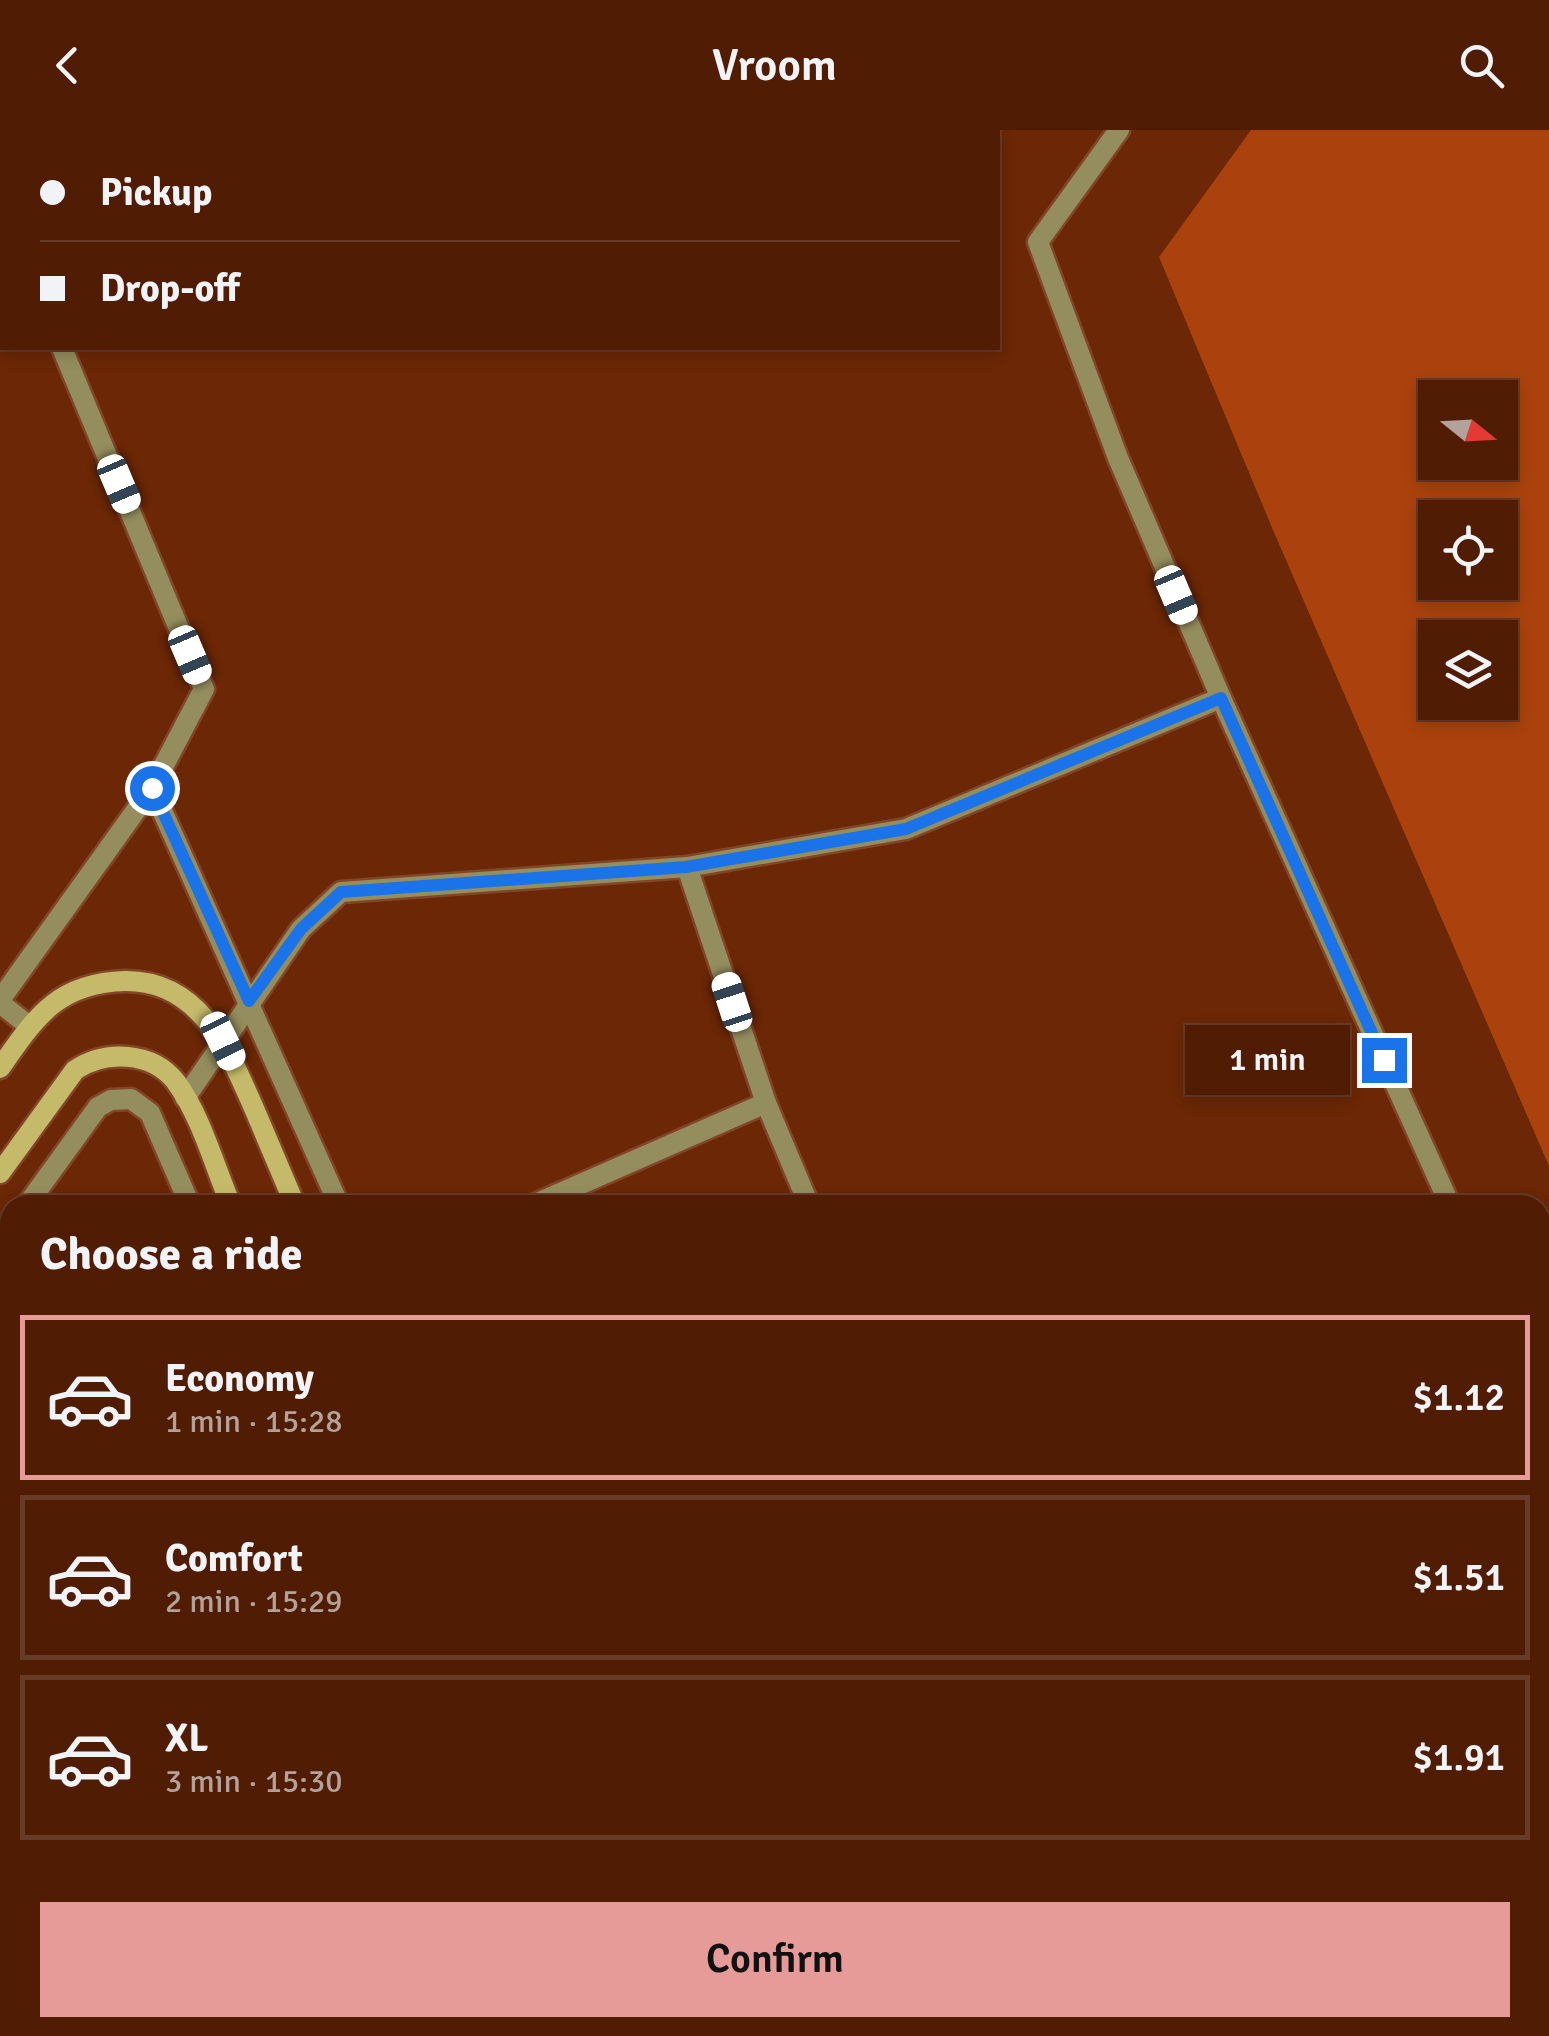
<!DOCTYPE html>
<html lang="en">
<head>
<meta charset="utf-8">
<style>
	:root { --surface:#501d04; --page:#5a2a13; --text:#f1f3f6; --muted:#b4a29a; --line:#673b26; --accent:#e69b98 }
	body { margin:0; font-family:Signika,sans-serif; background:var(--page); color:var(--text); height:100vh; display:flex; flex-direction:column; font-size:38px; white-space:nowrap }
	* { box-sizing:border-box; margin:0 }
	p { font-size:32px; color:var(--muted) }
	.icon { flex:none; width:55px; height:55px; fill:none; stroke:currentColor; stroke-width:2; stroke-linecap:round; stroke-linejoin:round }
	.map { position:relative; flex:1; overflow:hidden }
	.sheet { position:absolute; left:0px; top:1065px; width:1550px; height:842px; display:flex; flex-direction:column; background:var(--surface); border-radius:30px 30px 0 0; box-shadow:0 5px 15px #0003,0 0 0 2px var(--line) }
	.sheet>* { flex:none }
	.banner { position:absolute; left:0px; top:0px; width:1000px; height:220px; box-shadow:0 5px 15px #0003,0 0 0 2px var(--line); display:grid; align-content:center; height:220px; padding:0 40px; background:var(--surface) }
	.needle { width:65px; rotate:108deg }
	.tools { position:absolute; left:1418px; top:250px; display:grid; gap:20px }
	.tools a { display:grid; place-items:center; width:100px; height:100px; border-radius:0px; background:var(--surface); box-shadow:0 5px 15px #0003,0 0 0 2px var(--line); font-size:50px }
	.end { position:absolute; width:45px; height:45px; margin:-22px; border:12px solid #1a73e8; background:#fff; box-shadow:0 0 0 5px #fff }
	.from { border-radius:50% }
	.bubble { position:absolute; height:70px; border-radius:0px; background:var(--surface); box-shadow:0 5px 15px #0003,0 0 0 2px var(--line); font-size:32px; font-weight:600; line-height:70px; text-align:center }
	.car { position:absolute; width:30px; height:60px; margin:-30px -15px; border-radius:12px; box-shadow:0 0 8px 2px #0007; background:linear-gradient(#fff 24%,#345 0 40%,#fff 0 76%,#345 0 86%,#fff 0) }
	.banner b { display:flex; align-items:center; gap:35px; height:95px; font-size:38px }
	.banner b+b { border-top:2px solid var(--line) }
	.banner i { width:25px; height:25px; background:var(--text) }
	ul { padding:0; list-style:none }
	li { display:flex; align-items:center; gap:30px; height:165px; margin:0 20px 15px; padding:0 20px; border:5px solid var(--line); border-radius:0px }
	li div { flex:1 }
	li b { display:block; font-size:38px }
	li em { font-style:normal; font-weight:600 }
	li.on { border-color:var(--accent) }
	li>.icon { width:90px; height:90px; stroke-width:1.5 }
	h2 { padding:0 40px; font-size:45px; line-height:120px }
	.cta { display:flex; gap:20px; margin-top:auto; padding:20px 40px }
	.cta a { flex:1; height:115px; border-radius:0px; background:var(--accent); color:#111; font-size:40px; font-weight:600; line-height:115px; text-align:center }
	header { display:flex; justify-content:space-between; align-items:center; height:130px; padding:0 40px; background:var(--surface); font-size:45px; font-weight:600 }
	.map>svg:first-child { display:block }
	.shadow { fill:#0007 }
	.building { fill:#ab420d; fill-rule:evenodd }
	.lines { fill:none; stroke-linecap:round; stroke-linejoin:round }
	.street-casing { stroke:#824528; stroke-width:25 }
	.secondary-casing { stroke:#824528; stroke-width:25 }
	.street { stroke:#948e5e; stroke-width:20 }
	.secondary { stroke:#c4ba6a; stroke-width:20 }
	.route { stroke:#1a73e8; stroke-width:12 }
</style>
</head>
<body>
<header><svg class="icon" aria-label="back" viewBox="0 0 24 24"><path d="M15 5l-7 7 7 7"/></svg>Vroom<svg class="icon" aria-label="search" viewBox="0 0 24 24"><circle cx="10" cy="10" r="6"/><path d="M15 15l6 6"/></svg></header>
<div class="map">
<svg width="1549" height="1906" viewBox="0 0 1549 1906">
	<rect width="100%" height="100%" fill="#6b2706"/>
	<g class="shadow">
		<polygon points="10,1400 10,1505 0,1489 0,1405"/>
		<polygon points="99,1898 162,1898 143,1906 103,1906"/>
		<polygon points="444,1898 494,1898 498,1906 440,1906 438,1900"/>
	</g>
	<g class="building">
		<path d="M 1251,0 L 1549,0 L 1549,1036 L 1273,400 L 1159,127 ZM 1435,268 L 1500,268 L 1500,332 L 1435,332 ZM 1435,388 L 1500,388 L 1500,452 L 1435,452 ZM 1435,508 L 1500,508 L 1500,572 L 1435,572 Z"/>
		<polygon points="10,1397 10,1497 3,1501 0,1402"/>
		<polygon points="10,1733 10,1833 5,1836 0,1825 0,1738"/>
		<polygon points="96,1898 133,1898 114,1906 100,1906"/>
		<polygon points="421,1898 429,1898 433,1906 403,1906"/>
		<polygon points="438,1898 491,1898 494,1906 438,1906 435,1899"/>
	</g>
	<g class="lines">
		<defs>
			<g id="street">
				<polyline points="1119,0 1038,112 1118,328 1221,568 1450,1075"/>
				<polyline points="0,189 2,188"/>
				<polyline points="62,218 204,559 152,658"/>
				<polyline points="687,737 906,699 1221,568"/>
				<polyline points="0,870 152,658 339,1075"/>
				<polyline points="0,873 29,896"/>
				<polyline points="185,968 301,799 341,762 687,737 766,973 809,1075"/>
				<polyline points="27,1075 98,977 111,970 131,969 150,983 190,1075"/>
				<polyline points="533,1075 766,973"/>
				<polyline points="0,1113 10,1099"/>
				<polyline points="1540,1276 1549,1296"/>
				<polyline points="0,1348 10,1344"/>
				<polyline points="0,1688 10,1683"/>
				<polyline points="533,1898 536,1906"/>
				<polyline points="690,1898 694,1906"/>
				<polyline points="1153,1898 1157,1906"/>
				<polyline points="287,1906 306,1898"/>
			</g>
			<g id="secondary">
				<path d="M 0,938 C 36,887 57,853 125,851 C 202,850 230,924 256,983 C 269,1014 282,1044 295,1075"/>
				<path d="M 0,1043 L 75,940 C 105,920 152,921 176,952 C 201,986 214,1035 231,1075"/>
				<polyline points="573,1898 577,1906"/>
				<polyline points="645,1898 648,1906"/>
			</g>
		</defs>
		<use href="#street" class="street-casing"/>
		<use href="#secondary" class="secondary-casing"/>
		<use href="#street" class="street"/>
		<use href="#secondary" class="secondary"/>
	</g>
	<g class="lines">
		<polyline class="route" points="152,658 249,871 301,799 341,762 686,737 906,699 1221,568 1384,930"/>
	</g>
</svg>
<div class="tools">
<a><svg class="needle" viewBox="-14 -14 28 28"><path d="M0-13l5 13h-10z" fill="#e53935"/><path d="M0 13l5-13h-10z" fill="#b4a29a"/></svg></a>
<a><svg class="icon" aria-label="locate" viewBox="0 0 24 24"><circle cx="12" cy="12" r="6"/><path d="M12 2v4M12 18v4M2 12h4M18 12h4"/></svg></a>
<a><svg class="icon" aria-label="layers" viewBox="0 0 24 24"><path d="M12 4l9 5-9 5-9-5zM3 14l9 5 9-5"/></svg></a>
</div>
<i class="end from" style="left:152px;top:658px"></i>
<i class="end" style="left:1384px;top:930px"></i>
<div class="bubble" style="left:1185px;top:895px;width:165px">1 min</div>
<i class="car" style="left:119px;top:354px;rotate:157deg"></i>
<i class="car" style="left:1176px;top:465px;rotate:157deg"></i>
<i class="car" style="left:190px;top:525px;rotate:157deg"></i>
<i class="car" style="left:732px;top:872px;rotate:342deg"></i>
<i class="car" style="left:223px;top:911px;rotate:154deg"></i>
<div class="banner">
<b><i class="from"></i>Pickup</b>
<b><i></i>Drop-off</b>
</div>
<section class="sheet">
<h2>Choose a ride</h2>
<ul>
<li class="on"><svg class="icon" aria-label="car" viewBox="0 0 24 24"><path d="M5 17H2v-5l4-1 3-4h7l3 4 3 1v5h-3M9 17h6M6 11h13"/><circle cx="7" cy="17" r="2"/><circle cx="17" cy="17" r="2"/></svg><div><b>Economy</b><p>1 min · 15:28</p></div><em>$1.12</em></li>
<li><svg class="icon" aria-label="car" viewBox="0 0 24 24"><path d="M5 17H2v-5l4-1 3-4h7l3 4 3 1v5h-3M9 17h6M6 11h13"/><circle cx="7" cy="17" r="2"/><circle cx="17" cy="17" r="2"/></svg><div><b>Comfort</b><p>2 min · 15:29</p></div><em>$1.51</em></li>
<li><svg class="icon" aria-label="car" viewBox="0 0 24 24"><path d="M5 17H2v-5l4-1 3-4h7l3 4 3 1v5h-3M9 17h6M6 11h13"/><circle cx="7" cy="17" r="2"/><circle cx="17" cy="17" r="2"/></svg><div><b>XL</b><p>3 min · 15:30</p></div><em>$1.91</em></li>
</ul>
<div class="cta"><a>Confirm</a></div>
</section>
</div>
</body>
</html>
